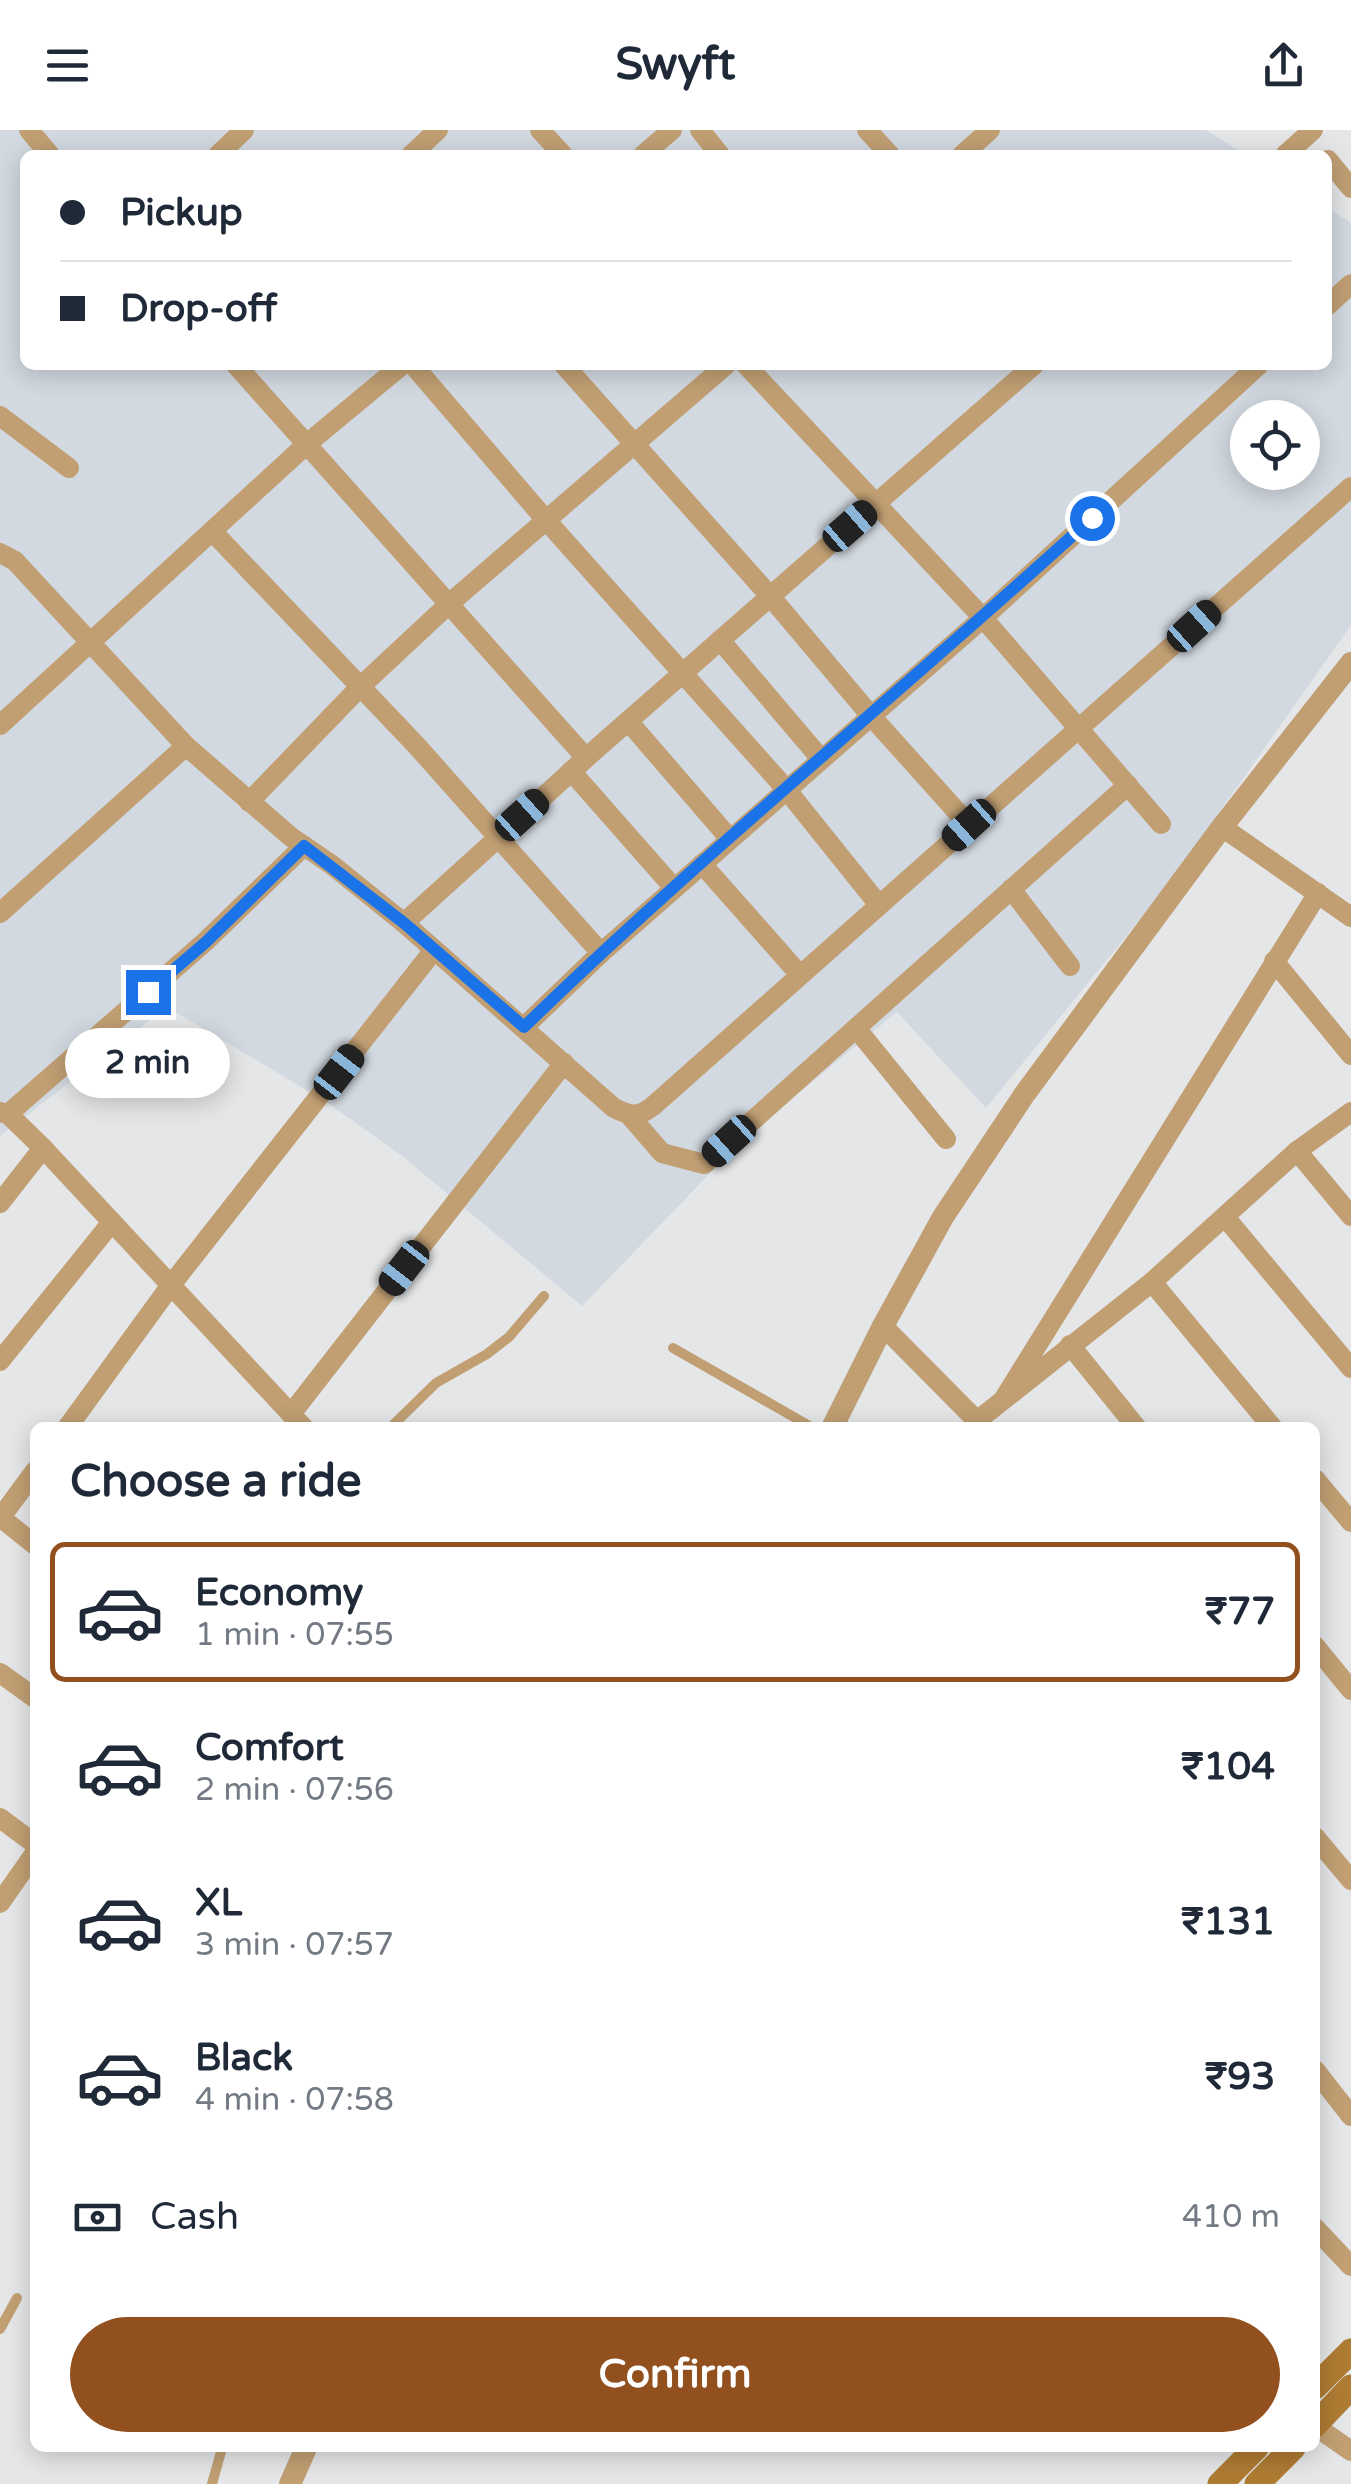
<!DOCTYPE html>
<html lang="en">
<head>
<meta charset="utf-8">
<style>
	:root { --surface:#fff; --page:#f2f2f3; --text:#1f2937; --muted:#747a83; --line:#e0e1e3; --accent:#92501e }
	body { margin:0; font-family:"Varela Round",sans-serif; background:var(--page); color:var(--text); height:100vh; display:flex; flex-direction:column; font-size:38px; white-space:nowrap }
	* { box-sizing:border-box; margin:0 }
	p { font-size:32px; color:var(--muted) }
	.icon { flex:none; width:55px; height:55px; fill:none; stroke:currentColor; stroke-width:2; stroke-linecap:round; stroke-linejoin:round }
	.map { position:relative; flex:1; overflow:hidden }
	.details { position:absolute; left:30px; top:1292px; width:1290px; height:1030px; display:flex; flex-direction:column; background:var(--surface); border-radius:15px; box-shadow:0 5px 25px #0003 }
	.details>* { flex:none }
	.guide { position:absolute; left:20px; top:20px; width:1312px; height:220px; border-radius:15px; box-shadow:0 5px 25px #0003; display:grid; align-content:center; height:220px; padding:0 40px; background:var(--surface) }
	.controls { position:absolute; left:1230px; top:270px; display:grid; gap:20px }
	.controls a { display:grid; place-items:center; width:90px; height:90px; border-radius:50%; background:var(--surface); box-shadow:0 5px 25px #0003; font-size:50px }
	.end { position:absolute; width:45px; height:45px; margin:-22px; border:12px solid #1a73e8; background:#fff; box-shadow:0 0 0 5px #fff }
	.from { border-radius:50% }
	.bubble { position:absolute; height:70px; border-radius:35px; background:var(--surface); box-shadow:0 5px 25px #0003; font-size:32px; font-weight:800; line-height:70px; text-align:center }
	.car { position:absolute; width:30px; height:60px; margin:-30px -15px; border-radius:12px; box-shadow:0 0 8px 2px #0007; background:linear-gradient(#222 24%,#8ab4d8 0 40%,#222 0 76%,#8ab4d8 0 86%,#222 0) }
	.guide b { display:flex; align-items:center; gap:35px; height:95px; font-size:38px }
	.guide b+b { border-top:2px solid var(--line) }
	.guide i { width:25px; height:25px; background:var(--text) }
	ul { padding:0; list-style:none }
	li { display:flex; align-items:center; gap:30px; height:140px; margin:0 20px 15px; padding:0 20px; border:5px solid transparent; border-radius:15px }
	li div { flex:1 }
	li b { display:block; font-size:38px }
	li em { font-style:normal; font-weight:800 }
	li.selected { border-color:var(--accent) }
	li>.icon { width:90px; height:90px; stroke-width:1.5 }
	h2 { padding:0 40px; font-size:45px; line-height:120px }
	.pay { display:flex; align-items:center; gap:25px; height:110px; padding:0 40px; font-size:38px }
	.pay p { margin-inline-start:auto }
	.button { display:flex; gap:20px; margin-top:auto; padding:20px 40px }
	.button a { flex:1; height:115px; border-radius:60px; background:var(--accent); color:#fff; font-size:40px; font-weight:800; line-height:115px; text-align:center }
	header { display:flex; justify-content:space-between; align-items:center; height:130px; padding:0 40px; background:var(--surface); font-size:45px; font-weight:800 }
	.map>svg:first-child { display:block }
	.built { fill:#d2d9e0; fill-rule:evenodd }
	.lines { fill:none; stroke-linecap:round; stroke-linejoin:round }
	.service { stroke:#c19f73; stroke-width:10 }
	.minor { stroke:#c19f73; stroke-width:20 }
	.tertiary { stroke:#c19f73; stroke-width:22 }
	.secondary { stroke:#ae7b32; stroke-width:25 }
	.route { stroke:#1a73e8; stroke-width:12 }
</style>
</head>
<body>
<header><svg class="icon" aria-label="menu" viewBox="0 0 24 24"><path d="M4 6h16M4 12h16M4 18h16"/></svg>Swyft<svg class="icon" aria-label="share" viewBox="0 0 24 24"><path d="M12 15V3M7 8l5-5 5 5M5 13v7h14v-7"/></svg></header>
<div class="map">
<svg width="1351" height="2354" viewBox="0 0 1351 2354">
	<rect width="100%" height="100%" fill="#e4e6e8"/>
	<path class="built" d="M 0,0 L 1206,0 L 1245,25 L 25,25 L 25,235 L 1328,235 L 1328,78 L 1351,93 L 1351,495 L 1171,751 L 986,978 L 897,882 L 745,1007 L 582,1176 L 401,1025 L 325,971 L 167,877 L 0,1006 ZM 1248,288 L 1302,288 L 1302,342 L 1248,342 Z"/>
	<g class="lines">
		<g class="service">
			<polyline points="673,1218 813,1298"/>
			<polyline points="390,1298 436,1253 487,1224 509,1207 544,1166"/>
			<polyline points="0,2199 17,2168"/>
			<polyline points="212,2354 222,2318"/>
		</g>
		<g class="minor">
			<polyline points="29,0 50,25"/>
			<polyline points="540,0 563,25"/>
			<polyline points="700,0 720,25"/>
			<polyline points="867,0 890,25"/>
			<polyline points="218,25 244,0"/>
			<polyline points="411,25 438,0"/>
			<polyline points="643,25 672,0"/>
			<polyline points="962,25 990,0"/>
			<polyline points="1285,25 1313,0"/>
			<polyline points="1328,30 1351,58"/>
			<polyline points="1328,175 1351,154"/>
			<polyline points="236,235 586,628"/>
			<polyline points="413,235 545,389 786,659 879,775"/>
			<polyline points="564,235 770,466 871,586 969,695"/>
			<polyline points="746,235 983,488 1161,694"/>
			<polyline points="0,286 69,338"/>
			<polyline points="212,401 416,615 601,823"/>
			<path d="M 0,423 L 15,431 L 186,616 L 291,707 L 332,735 L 404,793 L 614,978 C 630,986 638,988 653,976 L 1351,357"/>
			<polyline points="720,510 821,629"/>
			<polyline points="628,591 730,709"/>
			<polyline points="0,595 308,313 402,235"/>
			<polyline points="571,641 674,758"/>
			<polyline points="249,672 360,557 450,473 726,235"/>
			<polyline points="1222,697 1351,787"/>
			<polyline points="702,734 800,845"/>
			<polyline points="1011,759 1070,836"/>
			<polyline points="0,783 186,616"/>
			<polyline points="404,793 586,628 1034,235"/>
			<polyline points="1274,831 1351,925"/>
			<polyline points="524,897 601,823 983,488 1259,235"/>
			<polyline points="856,898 946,1009"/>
			<polyline points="0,982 8,984 43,1018 304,1298"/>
			<polyline points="8,984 206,811 304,716"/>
			<polyline points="630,986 662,1023 704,1034 1128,655"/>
			<polyline points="1297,1021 1351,1086"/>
			<polyline points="0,1073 43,1018"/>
			<polyline points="1225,1087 1351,1238"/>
			<polyline points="1152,1152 1273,1298"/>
			<polyline points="883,1196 984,1298"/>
			<polyline points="1070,1215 1137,1298"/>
			<polyline points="0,1231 112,1092"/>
			<polyline points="1005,1267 1318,763"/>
			<polyline points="291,1284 564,933"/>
			<polyline points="978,1290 1152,1152 1297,1021 1351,982"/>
			<polyline points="67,1298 171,1155 434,820"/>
			<polyline points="1315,1349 1351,1392"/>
			<polyline points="0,1387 35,1415"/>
			<polyline points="1,1387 35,1341"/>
			<polyline points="1315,1516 1351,1560"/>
			<polyline points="0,1543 35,1568"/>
			<polyline points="0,1688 35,1714"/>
			<polyline points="1315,1707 1351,1750"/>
			<polyline points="0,1773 35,1723"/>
			<polyline points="1315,1940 1351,1986"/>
			<polyline points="1315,2098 1351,2136"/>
			<polyline points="1315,2296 1351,2321"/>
		</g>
		<g class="tertiary">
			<polyline points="832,1298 883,1196 943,1087 1024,965 1222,697 1351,533"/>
			<polyline points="290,2354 306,2318"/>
		</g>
		<g class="secondary">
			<polyline points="1315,2257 1351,2221"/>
			<polyline points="1315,2295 1351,2257"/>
			<polyline points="1220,2354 1256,2318"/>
			<polyline points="1257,2354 1293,2318"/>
		</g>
	</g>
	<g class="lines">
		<path class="route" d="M 148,862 L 206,812 L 304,716 L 404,793 L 524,897 C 706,720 904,560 1092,388"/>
	</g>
</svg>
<div class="controls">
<a><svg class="icon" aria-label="locate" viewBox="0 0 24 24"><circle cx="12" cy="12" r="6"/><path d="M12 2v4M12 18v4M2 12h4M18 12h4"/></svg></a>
</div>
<i class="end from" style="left:1092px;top:388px"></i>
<i class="end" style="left:148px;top:862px"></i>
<div class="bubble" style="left:65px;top:898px;width:165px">2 min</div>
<i class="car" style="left:850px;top:396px;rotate:49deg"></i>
<i class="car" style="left:1194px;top:496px;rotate:48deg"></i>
<i class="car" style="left:522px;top:685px;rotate:48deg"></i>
<i class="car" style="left:969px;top:695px;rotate:228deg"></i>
<i class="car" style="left:339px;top:942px;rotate:38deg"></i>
<i class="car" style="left:729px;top:1011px;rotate:228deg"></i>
<i class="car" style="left:404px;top:1138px;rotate:218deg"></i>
<div class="guide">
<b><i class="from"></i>Pickup</b>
<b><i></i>Drop-off</b>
</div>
<section class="details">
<h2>Choose a ride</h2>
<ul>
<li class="selected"><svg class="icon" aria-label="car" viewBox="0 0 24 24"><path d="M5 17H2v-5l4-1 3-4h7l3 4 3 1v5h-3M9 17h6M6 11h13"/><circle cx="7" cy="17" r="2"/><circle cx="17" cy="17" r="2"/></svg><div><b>Economy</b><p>1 min · 07:55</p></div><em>₹77</em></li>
<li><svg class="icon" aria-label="car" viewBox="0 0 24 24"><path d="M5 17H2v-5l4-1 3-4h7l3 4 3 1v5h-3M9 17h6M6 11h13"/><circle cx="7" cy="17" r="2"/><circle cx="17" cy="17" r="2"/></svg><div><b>Comfort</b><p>2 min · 07:56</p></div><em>₹104</em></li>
<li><svg class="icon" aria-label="car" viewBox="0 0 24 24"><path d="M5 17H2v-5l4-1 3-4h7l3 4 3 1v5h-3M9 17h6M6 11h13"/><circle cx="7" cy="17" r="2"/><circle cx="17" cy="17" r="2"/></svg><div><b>XL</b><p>3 min · 07:57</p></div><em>₹131</em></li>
<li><svg class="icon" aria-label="car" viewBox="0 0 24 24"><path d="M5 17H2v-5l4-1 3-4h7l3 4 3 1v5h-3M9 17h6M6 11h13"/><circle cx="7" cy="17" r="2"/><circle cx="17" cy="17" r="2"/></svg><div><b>Black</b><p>4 min · 07:58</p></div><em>₹93</em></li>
</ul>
<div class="pay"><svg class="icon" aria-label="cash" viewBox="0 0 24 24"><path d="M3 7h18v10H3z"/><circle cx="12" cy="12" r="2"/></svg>Cash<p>410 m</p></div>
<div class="button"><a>Confirm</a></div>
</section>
</div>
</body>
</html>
